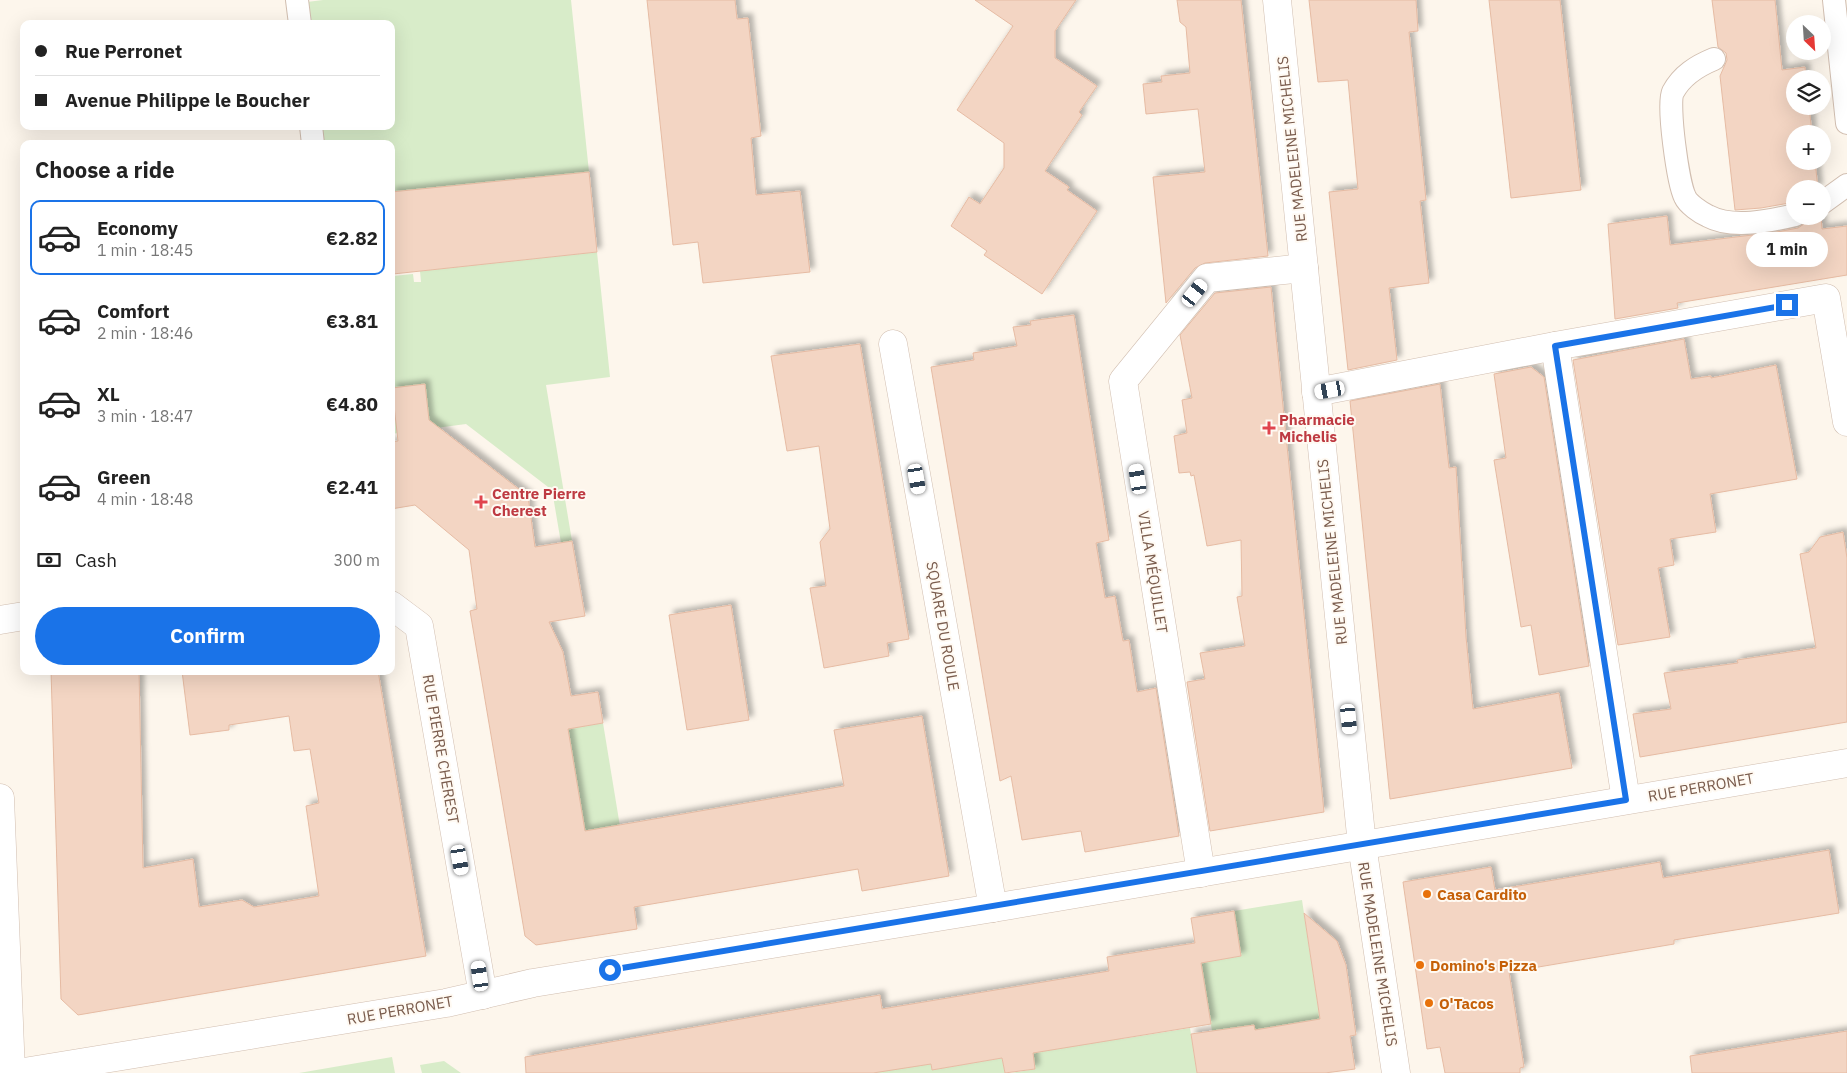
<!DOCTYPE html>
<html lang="en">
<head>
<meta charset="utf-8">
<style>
	:root { --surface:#fff; --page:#f6f6f6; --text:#222; --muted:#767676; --line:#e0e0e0; --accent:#1a73e8 }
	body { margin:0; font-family:"IBM Plex Sans",sans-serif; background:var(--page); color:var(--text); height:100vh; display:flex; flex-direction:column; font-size:19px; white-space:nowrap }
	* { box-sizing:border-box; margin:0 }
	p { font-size:16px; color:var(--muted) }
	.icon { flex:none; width:28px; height:28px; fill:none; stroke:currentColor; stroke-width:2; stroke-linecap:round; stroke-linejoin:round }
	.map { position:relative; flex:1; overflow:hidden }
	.sheet { position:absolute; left:20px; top:140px; width:375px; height:535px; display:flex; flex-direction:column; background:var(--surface); border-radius:10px; box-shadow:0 5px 20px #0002 }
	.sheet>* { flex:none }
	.top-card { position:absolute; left:20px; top:20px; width:375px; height:110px; border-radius:10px; box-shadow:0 5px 20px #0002; display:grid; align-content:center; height:110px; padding:0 15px; background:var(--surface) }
	.needle { width:32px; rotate:155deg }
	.tools { position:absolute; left:1786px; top:15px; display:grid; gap:10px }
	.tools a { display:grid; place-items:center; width:45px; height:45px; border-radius:50%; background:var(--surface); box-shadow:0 5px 20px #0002; font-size:25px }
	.end { position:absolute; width:22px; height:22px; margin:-11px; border:6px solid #1a73e8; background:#fff; box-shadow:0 0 0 2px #fff }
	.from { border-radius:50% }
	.bubble { position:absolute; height:35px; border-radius:18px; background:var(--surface); box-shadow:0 5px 20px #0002; font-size:16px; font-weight:700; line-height:35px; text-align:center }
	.car { position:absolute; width:15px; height:30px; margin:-15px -8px; border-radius:6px; box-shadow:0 0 4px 1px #0007; background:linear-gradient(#fff 24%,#345 0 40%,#fff 0 76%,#345 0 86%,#fff 0) }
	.top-card b { display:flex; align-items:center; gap:18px; height:48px; font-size:19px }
	.top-card b+b { border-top:1px solid var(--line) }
	.top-card i { width:12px; height:12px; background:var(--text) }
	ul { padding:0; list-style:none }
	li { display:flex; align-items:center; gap:15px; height:75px; margin:0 10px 8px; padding:0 5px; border:2px solid transparent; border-radius:10px }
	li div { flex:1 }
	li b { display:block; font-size:19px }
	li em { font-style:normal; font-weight:700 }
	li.current { border-color:var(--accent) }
	li>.icon { width:45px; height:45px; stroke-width:1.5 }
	h2 { padding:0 15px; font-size:22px; line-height:60px }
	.pay { display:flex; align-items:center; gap:12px; height:55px; padding:0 15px; font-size:19px }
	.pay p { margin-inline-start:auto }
	.primary-button { display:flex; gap:10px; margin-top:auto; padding:10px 15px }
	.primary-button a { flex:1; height:58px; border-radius:30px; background:var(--accent); color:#fff; font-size:20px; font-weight:700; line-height:58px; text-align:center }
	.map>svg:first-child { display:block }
	.green { fill:#d8ecc9 }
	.building { fill:#f3d5c3; stroke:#e6bba3; filter:url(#shadow) }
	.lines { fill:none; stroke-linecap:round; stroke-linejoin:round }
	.service-casing { stroke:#d1beb0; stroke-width:24 }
	.minor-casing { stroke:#d1beb0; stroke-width:29 }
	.service { stroke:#fff; stroke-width:22 }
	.minor { stroke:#fff; stroke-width:28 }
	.route { stroke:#1a73e8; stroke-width:6 }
	.health-dot { fill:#e0444e; stroke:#fffaf3; stroke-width:2 }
	.food-dot { fill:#e8710a; stroke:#fffaf3; stroke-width:2 }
	.labels { text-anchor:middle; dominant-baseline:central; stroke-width:4; stroke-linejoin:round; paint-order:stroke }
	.street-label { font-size:15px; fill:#7a5c4d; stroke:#fffaf3 }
	.health-label { font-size:15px; font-weight:bold; fill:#be3a42; stroke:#fffaf3; text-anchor:start }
	.food-label { font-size:15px; font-weight:bold; fill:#c56008; stroke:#fffaf3; text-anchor:start }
</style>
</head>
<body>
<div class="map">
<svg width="1847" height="1073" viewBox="0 0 1847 1073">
	<defs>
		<filter id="shadow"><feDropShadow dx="4.5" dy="-4.5" stdDeviation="2.5" flood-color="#0004"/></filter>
	</defs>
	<rect width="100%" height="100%" fill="#fdf6ec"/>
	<g class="green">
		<polygon points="323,0 571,0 589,172 391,192 391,144 321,144 319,126 391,126 391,24 309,24 307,2"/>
		<polygon points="597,252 610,377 546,385 572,541 561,543 552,490 466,424 391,434 391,257 393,276 413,274 414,282 421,282 420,271"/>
		<polygon points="603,723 627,869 597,874 552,731"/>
		<polygon points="1302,900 1320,1019 1255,1030 1254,1025 1212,1031 1201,963 1241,956 1234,911"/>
		<polygon points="1117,1018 1121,1039 1190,1028 1197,1073 1011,1073 1035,1069 1033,1053"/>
		<polygon points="928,1049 932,1070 1002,1058 1005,1073 873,1073"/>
		<polygon points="392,1057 395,1073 299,1073"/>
		<polygon points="444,1061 461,1073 422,1073 420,1065"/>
	</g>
	<g class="building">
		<polygon points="647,0 735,0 737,19 748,18 761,136 751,138 756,195 800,191 810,272 703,283 698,242 673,245"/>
		<polygon points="975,0 1076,0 1055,31 1055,58 1097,86 1079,112 1082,115 1045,171 1069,187 1067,190 1097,211 1042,294 984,255 987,251 951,226 969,197 980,204 1004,168 1004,143 957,110 1013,26"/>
		<polygon points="1177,0 1241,0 1268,256 1205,263 1195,268 1166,303 1153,177 1205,172 1198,109 1146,114 1143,84 1162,82 1161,76 1190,73 1186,27 1180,22"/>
		<polygon points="1309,0 1416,0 1418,31 1409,32 1426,200 1420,201 1429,283 1389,288 1397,360 1348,370 1329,192 1358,189 1348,80 1318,82"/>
		<polygon points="1489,0 1560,0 1581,190 1511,198"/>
		<polygon points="1712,0 1775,0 1782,70 1805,67 1806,79 1795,79 1795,106 1809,106 1812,134 1795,134 1795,161 1815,161 1818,189 1795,189 1795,202 1761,208 1735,210 1720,76 1727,60 1726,53 1718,47"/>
		<polygon points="589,172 597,252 393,274 391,192"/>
		<polygon points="1667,216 1670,245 1777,232 1798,228 1804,224 1808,216 1821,216 1822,229 1847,226 1847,275 1677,303 1678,308 1615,319 1608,224"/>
		<polygon points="1271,287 1324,812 1210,831 1187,682 1205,679 1200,653 1245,646 1237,597 1242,596 1241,540 1207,546 1194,475 1191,476 1190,472 1179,473 1174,436 1187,433 1182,400 1192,398 1180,335 1215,293"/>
		<polygon points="1074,315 1109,540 1096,543 1105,598 1115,596 1123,641 1129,640 1137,692 1156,688 1179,836 1085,852 1081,831 1022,840 1011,776 1000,781 931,367 974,360 973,353 1017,346 1013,327 1031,325 1030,321"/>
		<polygon points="1684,339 1691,379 1711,376 1711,378 1776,365 1797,479 1710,494 1716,532 1670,539 1674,565 1658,568 1670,637 1618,645 1573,360"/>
		<polygon points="860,344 909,639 887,643 889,656 824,668 810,588 826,586 820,542 830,529 819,446 787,451 771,356"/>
		<polygon points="1531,367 1544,377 1589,666 1539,675 1531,625 1521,627 1494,460 1506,458 1494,374"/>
		<polygon points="425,384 429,420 528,496 535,547 572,541 585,616 549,622 563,652 571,696 598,692 603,723 568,729 585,831 844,786 834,730 922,716 949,876 862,891 858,869 634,907 637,929 536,945 525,936 470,611 477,609 469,550 415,505 391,509 391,442 398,441 392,388"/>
		<polygon points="1440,384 1449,468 1456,467 1466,637 1473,709 1559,693 1572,768 1390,799 1350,401"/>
		<polygon points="1843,532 1847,558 1847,722 1640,757 1633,714 1671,709 1664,673 1738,663 1737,660 1816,648 1800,554 1809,552 1820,537"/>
		<polygon points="731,605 749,720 687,730 669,615"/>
		<polygon points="51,671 139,671 143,868 193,859 199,907 242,900 254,907 319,896 306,806 319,803 310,749 294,751 289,716 229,725 229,730 190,735 182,671 378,671 426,956 78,1015 61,999"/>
		<polygon points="1829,850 1839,913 1674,940 1674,944 1509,972 1524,1067 1520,1068 1520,1073 1445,1073 1440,1047 1427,1049 1403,882 1491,867 1495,890 1660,862 1663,878"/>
		<polygon points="1234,911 1241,956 1201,963 1211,1024 1033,1053 1035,1069 1005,1073 1002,1058 932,1070 931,1064 873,1073 526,1073 525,1057 775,1013 880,995 882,1009 1109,971 1107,957 1195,943 1191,918"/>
		<polygon points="1304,913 1337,941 1346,965 1356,1035 1350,1036 1355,1069 1325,1073 1197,1073 1191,1034 1254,1025 1255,1030 1320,1019"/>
		<polygon points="1847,1031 1847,1073 1692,1073 1690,1056"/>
	</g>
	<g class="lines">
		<defs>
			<g id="service">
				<polyline points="297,0 300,24"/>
				<polyline points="1834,0 1847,123"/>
				<path d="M 1714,59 C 1697,66 1682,75 1673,92 C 1667,104 1678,183 1685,197 C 1688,204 1701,213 1708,216 C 1732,229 1770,221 1795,215"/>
				<polyline points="311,126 313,144"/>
				<polyline points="1822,203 1847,185"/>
			</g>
			<g id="minor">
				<polyline points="1277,0 1362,845 1396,1073"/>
				<polyline points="893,344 993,908"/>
				<polyline points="1555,346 1626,800"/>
				<polyline points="1316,392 1555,346 1826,298 1847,422"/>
				<polyline points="391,605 419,626 483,995"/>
				<polyline points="0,620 24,616"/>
				<polyline points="0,798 11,1073"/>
				<polyline points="1201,873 1123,381 1207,278 1304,268"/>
				<polyline points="18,1073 446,1003 533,983 993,908 1847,763"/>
			</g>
		</defs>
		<use href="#service" class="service-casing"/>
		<use href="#minor" class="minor-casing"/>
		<use href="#service" class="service"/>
		<use href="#minor" class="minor"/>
	</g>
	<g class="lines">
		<polyline class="route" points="610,970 1626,800 1555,346 1787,305"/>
	</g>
	<g class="health-dot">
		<path d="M1266.5 420.5h5v5h5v5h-5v5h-5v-5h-5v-5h5z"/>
		<path d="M478.5 494.5h5v5h5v5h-5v5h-5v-5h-5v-5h5z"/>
	</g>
	<g class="food-dot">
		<circle cx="1427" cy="894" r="5"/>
		<circle cx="1420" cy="965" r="5"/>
		<circle cx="1429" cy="1003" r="5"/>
	</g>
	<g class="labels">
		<g class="street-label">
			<text transform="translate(1292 149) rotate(-96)">RUE MADELEINE MICHELIS</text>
			<text transform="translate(1332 552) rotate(-96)">RUE MADELEINE MICHELIS</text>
			<text transform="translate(1153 572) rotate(81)">VILLA MÉQUILLET</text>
			<text transform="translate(943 626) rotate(80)">SQUARE DU ROULE</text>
			<text transform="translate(441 749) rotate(80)">RUE PIERRE CHEREST</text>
			<text transform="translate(1701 787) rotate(-10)">RUE PERRONET</text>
			<text transform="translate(1378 954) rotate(81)">RUE MADELEINE MICHELIS</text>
			<text transform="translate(400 1010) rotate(-10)">RUE PERRONET</text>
		</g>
		<g class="health-label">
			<text x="1279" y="419">Pharmacie<tspan x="1279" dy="17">Michelis</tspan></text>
			<text x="492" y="493">Centre Pierre<tspan x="492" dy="17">Cherest</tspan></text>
		</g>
		<g class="food-label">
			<text x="1437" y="894">Casa Cardito</text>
			<text x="1430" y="965">Domino's Pizza</text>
			<text x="1439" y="1003">O'Tacos</text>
		</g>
	</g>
</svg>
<div class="tools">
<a><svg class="needle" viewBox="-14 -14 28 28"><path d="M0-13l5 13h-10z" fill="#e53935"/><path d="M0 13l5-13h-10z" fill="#767676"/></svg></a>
<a><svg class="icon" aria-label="layers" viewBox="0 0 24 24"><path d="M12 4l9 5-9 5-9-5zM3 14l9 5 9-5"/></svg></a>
<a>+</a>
<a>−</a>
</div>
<i class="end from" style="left:610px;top:970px"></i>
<i class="end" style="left:1787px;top:305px"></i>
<div class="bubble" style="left:1746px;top:232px;width:82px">1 min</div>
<i class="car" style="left:1195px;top:293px;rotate:39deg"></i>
<i class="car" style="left:1330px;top:390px;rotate:260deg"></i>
<i class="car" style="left:917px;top:479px;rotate:170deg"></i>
<i class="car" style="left:1138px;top:479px;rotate:351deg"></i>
<i class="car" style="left:1349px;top:719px;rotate:174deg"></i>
<i class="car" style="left:460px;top:860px;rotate:170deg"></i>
<i class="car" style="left:480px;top:976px;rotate:352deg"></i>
<div class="top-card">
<b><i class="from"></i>Rue Perronet</b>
<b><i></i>Avenue Philippe le Boucher</b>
</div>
<section class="sheet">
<h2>Choose a ride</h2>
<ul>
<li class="current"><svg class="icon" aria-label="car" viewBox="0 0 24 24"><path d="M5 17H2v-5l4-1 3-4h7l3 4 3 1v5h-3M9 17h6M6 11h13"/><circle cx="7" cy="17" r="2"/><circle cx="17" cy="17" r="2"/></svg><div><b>Economy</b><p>1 min · 18:45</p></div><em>€2.82</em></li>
<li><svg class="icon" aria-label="car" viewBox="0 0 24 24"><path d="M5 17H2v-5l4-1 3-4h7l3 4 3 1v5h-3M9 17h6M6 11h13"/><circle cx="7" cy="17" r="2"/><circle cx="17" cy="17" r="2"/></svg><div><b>Comfort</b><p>2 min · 18:46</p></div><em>€3.81</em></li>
<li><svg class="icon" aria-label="car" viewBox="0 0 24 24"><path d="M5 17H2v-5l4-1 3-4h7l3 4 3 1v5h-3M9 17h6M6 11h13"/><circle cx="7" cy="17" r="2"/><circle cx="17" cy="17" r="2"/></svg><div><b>XL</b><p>3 min · 18:47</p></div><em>€4.80</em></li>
<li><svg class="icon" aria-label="car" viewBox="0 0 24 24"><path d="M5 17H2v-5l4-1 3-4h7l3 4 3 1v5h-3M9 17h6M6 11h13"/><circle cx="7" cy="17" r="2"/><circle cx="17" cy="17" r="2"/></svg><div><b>Green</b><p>4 min · 18:48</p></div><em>€2.41</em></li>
</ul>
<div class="pay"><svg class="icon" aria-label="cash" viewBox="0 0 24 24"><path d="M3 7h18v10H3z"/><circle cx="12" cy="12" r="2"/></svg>Cash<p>300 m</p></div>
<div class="primary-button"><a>Confirm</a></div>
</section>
</div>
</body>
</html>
